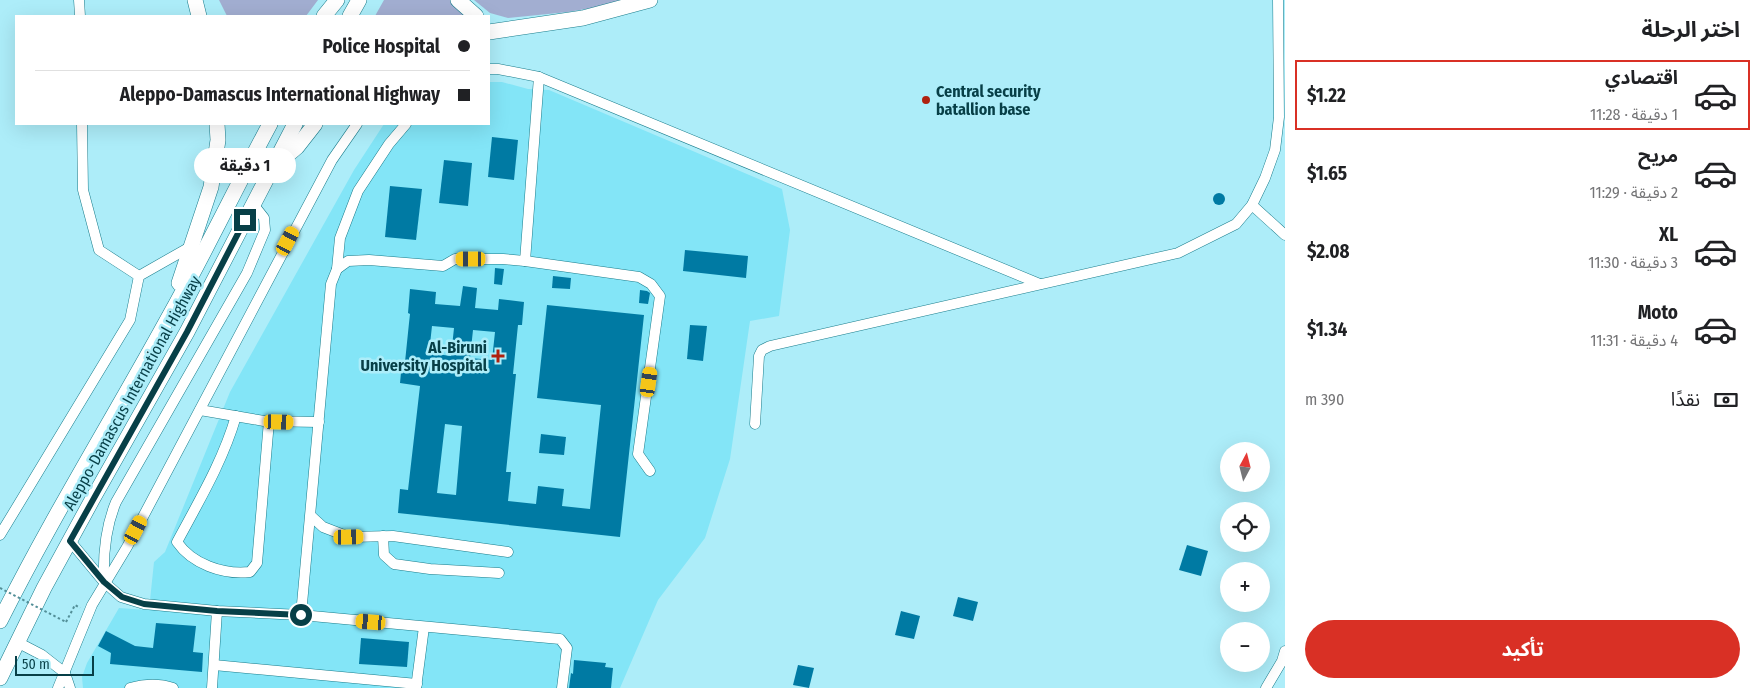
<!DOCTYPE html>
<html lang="ar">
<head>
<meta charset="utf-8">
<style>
	:root { --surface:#fff; --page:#f2f2f2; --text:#202124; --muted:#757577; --line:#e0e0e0; --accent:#d93025 }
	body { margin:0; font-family:"Fira Sans Condensed","Noto Sans Arabic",sans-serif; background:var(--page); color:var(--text); direction:rtl; height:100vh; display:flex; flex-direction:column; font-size:19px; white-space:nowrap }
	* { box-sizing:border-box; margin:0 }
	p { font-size:16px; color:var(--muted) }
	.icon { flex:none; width:28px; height:28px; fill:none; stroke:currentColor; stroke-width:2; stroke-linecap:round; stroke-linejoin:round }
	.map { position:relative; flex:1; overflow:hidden; direction:ltr }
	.sheet { display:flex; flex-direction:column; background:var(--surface); width:475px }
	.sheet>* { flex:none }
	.guide { position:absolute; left:15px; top:15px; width:475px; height:110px; border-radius:0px; box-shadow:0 5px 20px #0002; direction:rtl; display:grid; align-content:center; height:110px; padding:0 20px; background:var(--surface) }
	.needle { width:32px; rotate:7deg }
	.controls { position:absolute; left:1220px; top:442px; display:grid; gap:10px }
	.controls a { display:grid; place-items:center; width:50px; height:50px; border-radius:50%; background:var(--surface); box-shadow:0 5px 20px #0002; font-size:25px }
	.scale { position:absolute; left:15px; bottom:12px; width:79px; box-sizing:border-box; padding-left:5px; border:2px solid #073f47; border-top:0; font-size:14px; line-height:18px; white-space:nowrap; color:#073f47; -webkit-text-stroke:4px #adedf9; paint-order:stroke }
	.end { position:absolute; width:22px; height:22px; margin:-11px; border:6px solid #073f47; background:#fff; box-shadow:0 0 0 2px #fff }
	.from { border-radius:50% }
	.bubble { position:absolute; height:35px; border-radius:18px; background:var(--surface); box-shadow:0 5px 20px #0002; font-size:16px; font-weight:700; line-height:35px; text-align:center; direction:rtl }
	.car { position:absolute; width:15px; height:30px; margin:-15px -8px; border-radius:6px; box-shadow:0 0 4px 1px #0007; background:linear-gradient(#f5c518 24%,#345 0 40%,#f5c518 0 76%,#345 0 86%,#f5c518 0) }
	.guide b { display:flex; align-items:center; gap:18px; height:48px; font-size:19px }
	.guide b+b { border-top:1px solid var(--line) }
	.guide i { width:12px; height:12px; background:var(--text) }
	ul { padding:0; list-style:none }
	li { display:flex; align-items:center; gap:15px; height:70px; margin:0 10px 8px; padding:0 10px; border:2px solid transparent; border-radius:0px }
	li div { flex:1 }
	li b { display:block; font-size:19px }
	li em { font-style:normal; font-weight:700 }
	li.on { border-color:var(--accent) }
	li>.icon { width:45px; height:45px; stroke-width:1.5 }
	h2 { padding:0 20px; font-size:22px; line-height:60px }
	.pay { display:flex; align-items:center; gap:12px; height:55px; padding:0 20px; font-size:19px }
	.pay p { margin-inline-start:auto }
	.button { display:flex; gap:10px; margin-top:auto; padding:10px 20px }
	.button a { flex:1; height:58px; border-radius:30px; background:var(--accent); color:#fff; font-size:20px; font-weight:700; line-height:58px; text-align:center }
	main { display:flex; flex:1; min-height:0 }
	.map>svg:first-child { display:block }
	.built { fill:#83e5f7 }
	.green { fill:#a2aed1 }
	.building { fill:#007aa3; fill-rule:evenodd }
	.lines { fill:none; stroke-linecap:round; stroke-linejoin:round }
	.minor-casing { stroke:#197d8c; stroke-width:11 }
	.highway-casing { stroke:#197d8c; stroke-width:16 }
	.path { stroke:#538f98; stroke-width:2; stroke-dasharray:2.5 2.5; stroke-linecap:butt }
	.minor { stroke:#fff; stroke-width:10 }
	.highway { stroke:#fff; stroke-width:15 }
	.path-bridge { stroke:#538f98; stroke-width:2; stroke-dasharray:2.5 2.5; stroke-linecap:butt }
	.route { stroke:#073f47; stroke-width:6 }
	.poi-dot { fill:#af210f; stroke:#adedf9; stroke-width:2 }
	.labels { text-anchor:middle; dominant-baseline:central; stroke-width:5; stroke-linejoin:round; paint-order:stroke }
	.poi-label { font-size:16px; font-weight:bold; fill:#073f47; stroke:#adedf9; text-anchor:start }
	.street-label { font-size:16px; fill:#073f47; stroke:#adedf9 }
</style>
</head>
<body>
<main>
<section class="sheet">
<h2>اختر الرحلة</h2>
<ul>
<li class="on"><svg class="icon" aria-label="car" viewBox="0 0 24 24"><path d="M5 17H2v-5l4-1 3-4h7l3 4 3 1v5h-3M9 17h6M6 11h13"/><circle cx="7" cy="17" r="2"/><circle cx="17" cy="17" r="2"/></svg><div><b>اقتصادي</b><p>1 دقيقة · 11:28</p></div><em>$1.22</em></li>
<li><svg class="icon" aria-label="car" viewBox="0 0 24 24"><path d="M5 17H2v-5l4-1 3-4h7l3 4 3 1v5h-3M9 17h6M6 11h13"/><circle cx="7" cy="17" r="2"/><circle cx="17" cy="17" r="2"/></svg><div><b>مريح</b><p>2 دقيقة · 11:29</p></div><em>$1.65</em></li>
<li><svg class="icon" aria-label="car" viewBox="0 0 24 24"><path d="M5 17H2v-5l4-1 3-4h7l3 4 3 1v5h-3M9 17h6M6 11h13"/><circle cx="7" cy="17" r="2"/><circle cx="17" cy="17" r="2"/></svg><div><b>XL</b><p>3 دقيقة · 11:30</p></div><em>$2.08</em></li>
<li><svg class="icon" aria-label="car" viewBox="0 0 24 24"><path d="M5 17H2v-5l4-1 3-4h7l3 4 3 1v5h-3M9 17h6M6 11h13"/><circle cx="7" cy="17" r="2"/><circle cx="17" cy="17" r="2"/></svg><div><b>Moto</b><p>4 دقيقة · 11:31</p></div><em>$1.34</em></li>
</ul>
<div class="pay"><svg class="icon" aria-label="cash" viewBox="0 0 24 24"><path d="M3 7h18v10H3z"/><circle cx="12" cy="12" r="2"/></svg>نقدًا<p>390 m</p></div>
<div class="button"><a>تأكيد</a></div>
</section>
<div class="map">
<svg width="1285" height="688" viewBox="0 0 1285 688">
	<rect width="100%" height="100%" fill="#adedf9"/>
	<polygon class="built" points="489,82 502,82 528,89 549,90 782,189 790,230 779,316 750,321 730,459 705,538 658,600 620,688 83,688 82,677 87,663 119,608 149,610 154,562 165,552 230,392 354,170 384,124 489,124"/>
	<g class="green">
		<polygon points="219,0 318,0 306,16 227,16"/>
		<polygon points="384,0 456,0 467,16 375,16"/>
		<polygon points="474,0 639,0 568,12 508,18 490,13"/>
	</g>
	<g class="building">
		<polygon points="492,137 518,140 514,180 488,177"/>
		<polygon points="444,160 472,163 468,206 439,203"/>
		<polygon points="390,186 422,189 416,240 385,237"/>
		<circle cx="1219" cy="199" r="6"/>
		<polygon points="685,250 748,256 746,278 683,271"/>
		<polygon points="495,268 504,269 502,285 494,284"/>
		<polygon points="553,276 571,278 570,289 552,288"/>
		<path d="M 463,286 L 477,288 L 475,308 L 498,310 L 499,299 L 524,302 L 522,325 L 518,325 L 513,374 L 516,374 L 506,472 L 511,472 L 508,501 L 536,504 L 538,486 L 564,489 L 562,506 L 590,509 L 601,405 L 537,398 L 547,305 L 644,315 L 620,537 L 398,513 L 400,489 L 408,490 L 420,386 L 400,383 L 402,362 L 405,362 L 409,323 L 410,314 L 408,313 L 410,289 L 436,292 L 435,304 L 460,306 ZM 432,326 L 454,328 L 451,356 L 429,353 ZM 473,330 L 495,332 L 492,360 L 470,358 ZM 445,424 L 462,426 L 456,495 L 437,493 Z"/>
		<polygon points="640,290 647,291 650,293 648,304 639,303"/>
		<polygon points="690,325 707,326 703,361 687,359"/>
		<polygon points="541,434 566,437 564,455 539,453"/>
		<polygon points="1187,545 1208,551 1201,576 1179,570"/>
		<polygon points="958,597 978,602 973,621 953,616"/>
		<polygon points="901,611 920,616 914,639 895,635"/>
		<polygon points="156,623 196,626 193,652 203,653 202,672 110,664 111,653 98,646 106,631 135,646 153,648"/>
		<polygon points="361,638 409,642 407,667 359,664"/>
		<polygon points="574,660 606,663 605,667 613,668 611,688 569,688 571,673 573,674"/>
		<polygon points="798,665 814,668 809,688 793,685"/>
	</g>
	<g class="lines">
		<defs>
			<g id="minor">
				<polyline points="79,0 80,16"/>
				<polyline points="489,69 498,69 539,77 1040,284"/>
				<polyline points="82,124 83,190 99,250 139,276 190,247"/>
				<polyline points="1252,205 1285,235"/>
				<polyline points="525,261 539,77"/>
				<polyline points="337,269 340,238 358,191 389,144 406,124"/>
				<polyline points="200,410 264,421 319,422"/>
				<path d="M 236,416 C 223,461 199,501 177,542 C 192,564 223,575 250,572 L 257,563 L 269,421"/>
				<polyline points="755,424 759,356 762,350 770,346 1178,253 1236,224 1252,205 1265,178 1275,150 1279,117 1278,0"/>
				<polyline points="311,516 323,527 349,537 393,536 508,552"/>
				<polyline points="0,535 130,320 139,276"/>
				<polyline points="383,536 384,555 394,564 430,569 499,573"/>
				<polyline points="70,541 104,582 121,597 144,604 217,611 301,615 560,639 567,648 562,688"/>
				<path d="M 104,582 C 103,555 105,528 116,502 L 247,273 L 265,230 L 264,218 L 253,204"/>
				<polyline points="301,615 331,284 337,269 348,261 369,260 443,266 455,259 503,259 525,261 639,277 651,284 660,296 638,454 650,471"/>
				<polyline points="17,642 42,655 65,673 70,688"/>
				<polyline points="214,665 417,684"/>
				<polyline points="58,688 92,605 127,547 332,160 357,124"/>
				<path d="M 130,688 C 145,684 158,683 173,688"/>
				<polyline points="212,688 217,611"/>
				<polyline points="416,688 424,627"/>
				<polyline points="1266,688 1282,661 1285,651"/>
			</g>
			<g id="highway">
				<polyline points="195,0 199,16"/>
				<polyline points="458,0 476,16"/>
				<polyline points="324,16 337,0"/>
				<polyline points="350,16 359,0"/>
				<polyline points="489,32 583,18 650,0"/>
				<polyline points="277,164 297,147 315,124"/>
				<polyline points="179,283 211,187 218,140 217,124"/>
				<path d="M 0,621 C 51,519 111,422 166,322 C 203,257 235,189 270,124"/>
				<polyline points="0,678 44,588 92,500 187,332 295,124"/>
			</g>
		</defs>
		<use href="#minor" class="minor-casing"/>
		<use href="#highway" class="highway-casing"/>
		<polyline class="path" points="66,622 75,605 80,608"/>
		<use href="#minor" class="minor"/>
		<use href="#highway" class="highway"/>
		<polyline class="path-bridge" points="0,588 66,622"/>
	</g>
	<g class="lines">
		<polyline class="route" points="245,220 187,332 70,541 104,582 122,597 144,604 217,611 301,615"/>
	</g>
	<g class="poi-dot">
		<circle cx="926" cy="100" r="5"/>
		<path d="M495.5 348.5h5v5h5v5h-5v5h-5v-5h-5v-5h5z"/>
	</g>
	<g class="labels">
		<g class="poi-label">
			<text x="936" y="91">Central security<tspan x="936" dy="18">batallion base</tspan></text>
			<text x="487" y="347" text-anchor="end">Al-Biruni<tspan x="487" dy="18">University Hospital</tspan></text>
		</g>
		<g class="street-label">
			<text transform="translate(132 393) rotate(-61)">Aleppo-Damascus International Highway</text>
		</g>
	</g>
</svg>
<div class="controls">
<a><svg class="needle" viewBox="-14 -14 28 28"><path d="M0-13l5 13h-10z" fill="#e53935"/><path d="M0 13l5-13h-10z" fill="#757577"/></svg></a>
<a><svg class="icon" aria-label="locate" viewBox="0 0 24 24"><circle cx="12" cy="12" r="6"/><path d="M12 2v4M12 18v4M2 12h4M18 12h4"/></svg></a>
<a>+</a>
<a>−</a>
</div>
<div class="scale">50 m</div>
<i class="end from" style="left:301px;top:615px"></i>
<i class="end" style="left:245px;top:220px"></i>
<div class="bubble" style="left:194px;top:148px;width:102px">1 دقيقة</div>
<i class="car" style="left:288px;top:241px;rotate:28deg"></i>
<i class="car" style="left:471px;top:259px;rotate:270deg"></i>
<i class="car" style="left:649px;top:382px;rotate:8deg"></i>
<i class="car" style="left:279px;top:422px;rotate:92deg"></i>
<i class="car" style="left:136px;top:530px;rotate:28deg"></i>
<i class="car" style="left:349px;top:537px;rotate:89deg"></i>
<i class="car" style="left:371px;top:622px;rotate:275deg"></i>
<div class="guide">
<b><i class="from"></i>Police Hospital</b>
<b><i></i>Aleppo-Damascus International Highway</b>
</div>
</div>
</main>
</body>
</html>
